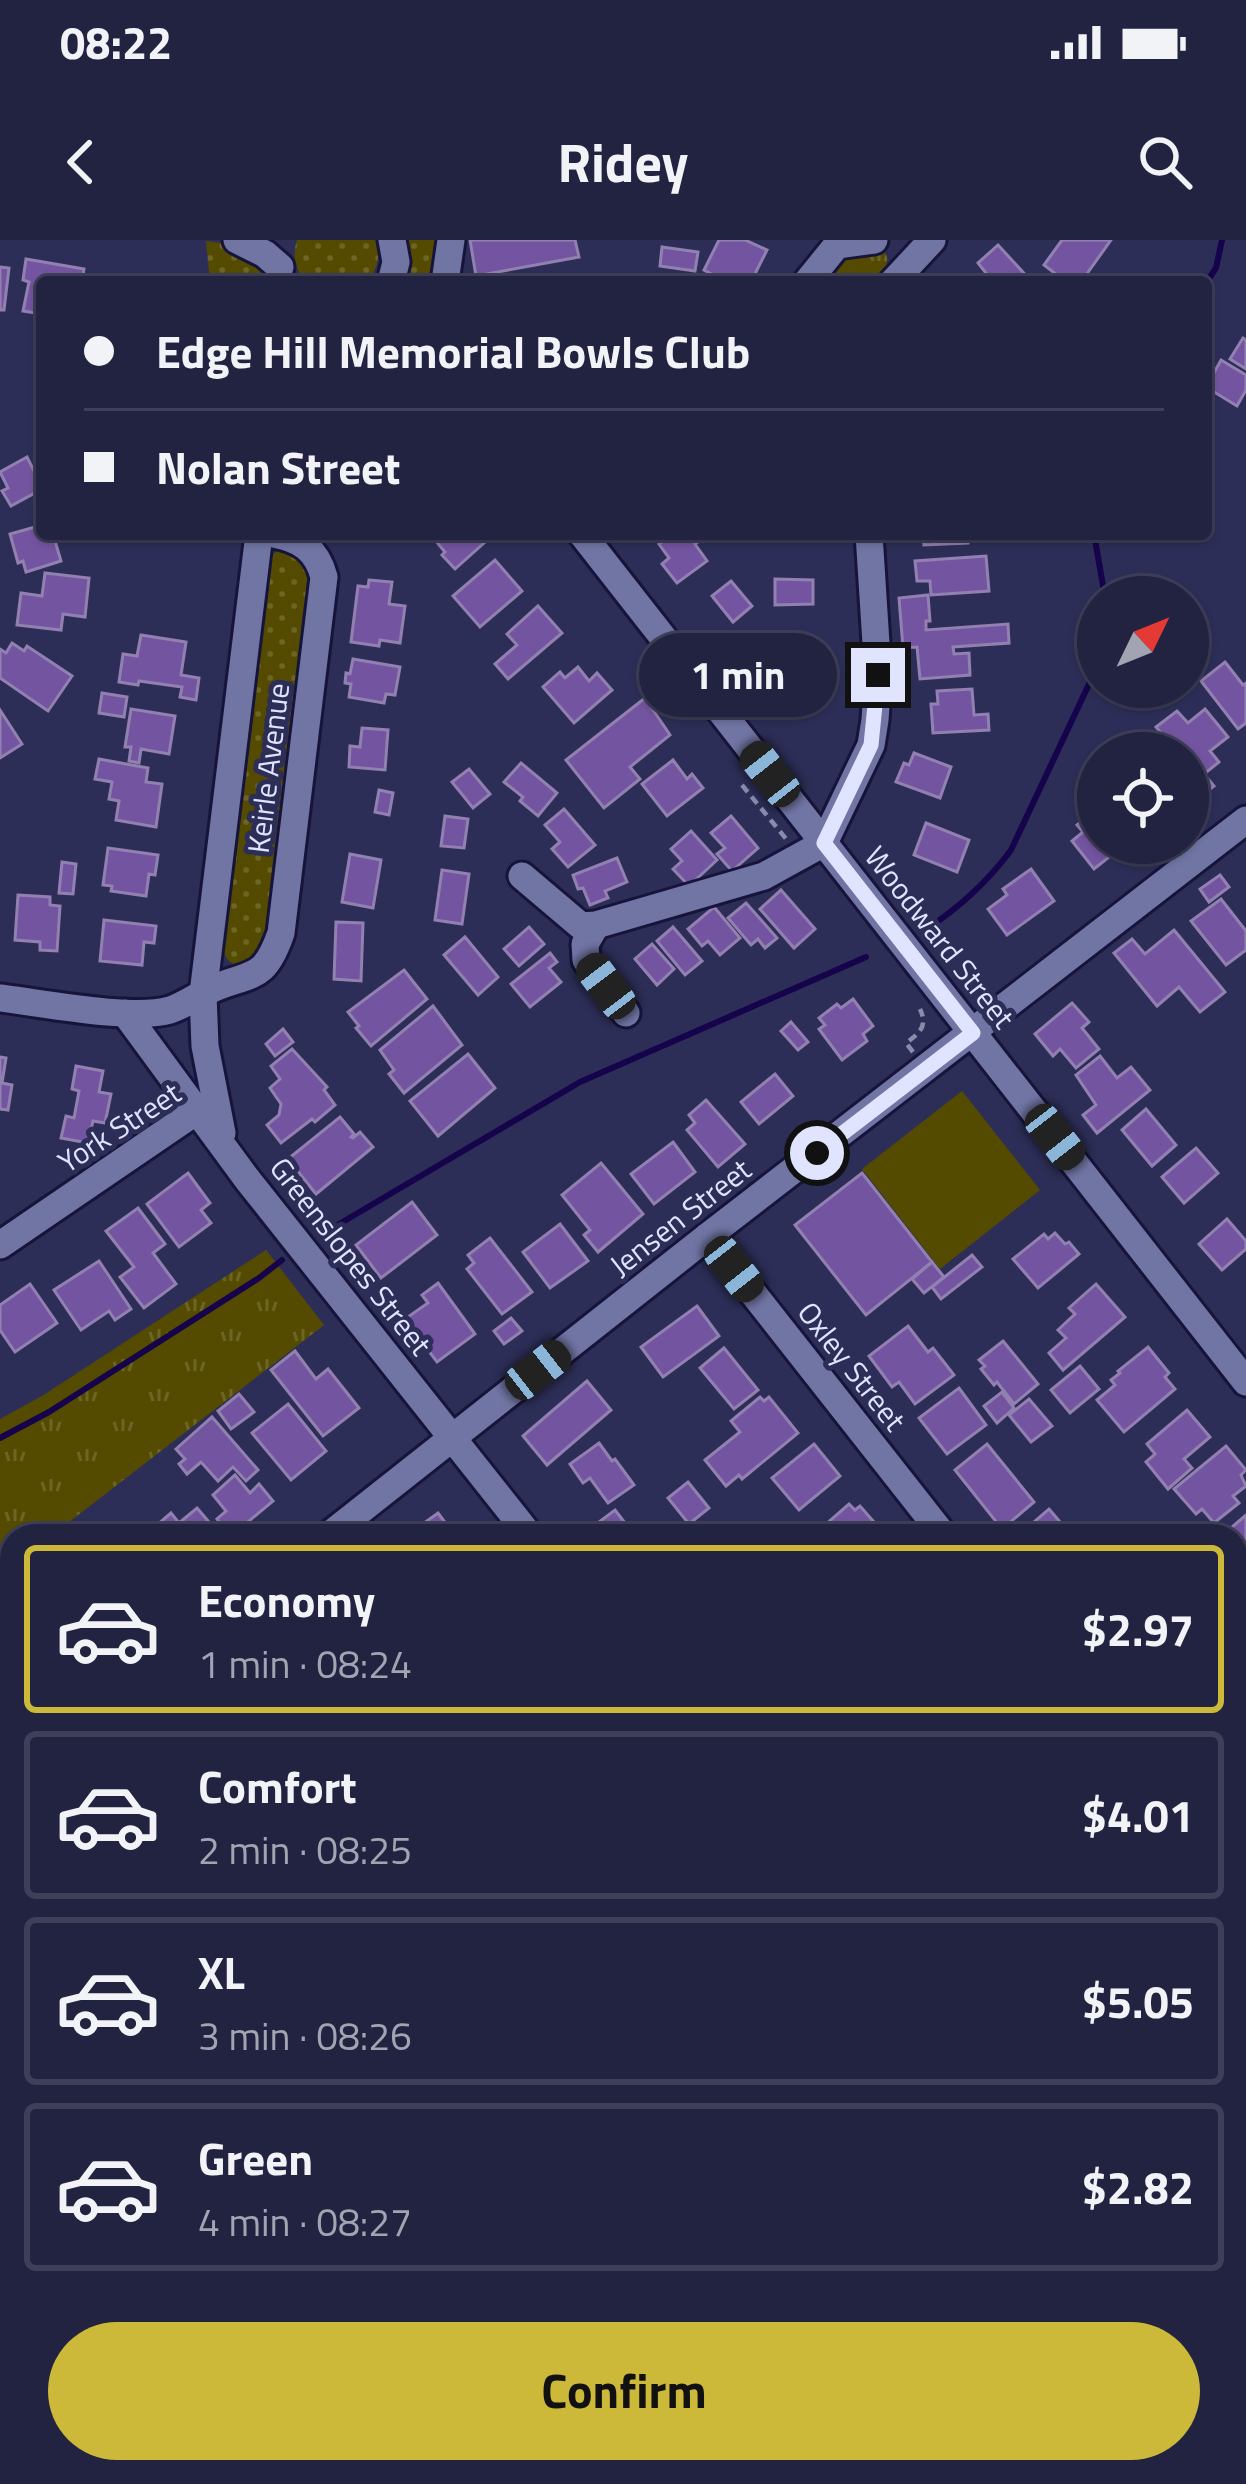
<!DOCTYPE html>
<html lang="en">
<head>
<meta charset="utf-8">
<style>
	:root { --surface:#222241; --page:#2e2f4c; --text:#f1f3f6; --muted:#a2a4b1; --line:#3f3f5a; --accent:#ccb939 }
	body { margin:0; font-family:"Titillium Web",sans-serif; background:var(--page); color:var(--text); height:100vh; display:flex; flex-direction:column; font-size:45px; white-space:nowrap }
	* { box-sizing:border-box; margin:0 }
	p { font-size:39px; color:var(--muted) }
	.icon { flex:none; width:66px; height:66px; fill:none; stroke:currentColor; stroke-width:2; stroke-linecap:round; stroke-linejoin:round }
	.map { position:relative; flex:1; overflow:hidden }
	.side { position:absolute; left:0px; top:1284px; width:1248px; height:960px; display:flex; flex-direction:column; background:var(--surface); border-radius:36px 36px 0 0; box-shadow:0 3px 9px #0004,0 0 0 3px var(--line) }
	.side>* { flex:none }
	.banner { position:absolute; left:36px; top:36px; width:1176px; height:264px; border-radius:12px; box-shadow:0 3px 9px #0004,0 0 0 3px var(--line); display:grid; align-content:center; height:264px; padding:0 48px; background:var(--surface) }
	.needle { width:78px; rotate:47deg }
	.fabs { position:absolute; left:1077px; top:336px; display:grid; gap:24px }
	.fabs a { display:grid; place-items:center; width:132px; height:132px; border-radius:50%; background:var(--surface); box-shadow:0 3px 9px #0004,0 0 0 3px var(--line); font-size:60px }
	.end { position:absolute; width:54px; height:54px; margin:-27px; border:15px solid #e1e4ff; background:#111; box-shadow:0 0 0 6px #111 }
	.from { border-radius:50% }
	.bubble { position:absolute; height:84px; border-radius:42px; background:var(--surface); box-shadow:0 3px 9px #0004,0 0 0 3px var(--line); font-size:39px; font-weight:700; line-height:84px; text-align:center }
	.car { position:absolute; width:36px; height:72px; margin:-36px -18px; border-radius:15px; box-shadow:0 0 9px 3px #0007; background:linear-gradient(#222 24%,#8ab4d8 0 40%,#222 0 76%,#8ab4d8 0 86%,#222 0) }
	.banner b { display:flex; align-items:center; gap:42px; height:114px; font-size:45px }
	.banner b+b { border-top:3px solid var(--line) }
	.banner i { width:30px; height:30px; background:var(--text) }
	ul { padding:21px 0 0; list-style:none }
	li { display:flex; align-items:center; gap:36px; height:168px; margin:0 24px 18px; padding:0 24px; border:6px solid var(--line); border-radius:12px }
	li div { flex:1 }
	li b { display:block; font-size:45px }
	li em { font-style:normal; font-weight:700 }
	li.active { border-color:var(--accent) }
	li>.icon { width:108px; height:108px; stroke-width:1.5 }
	.action { display:flex; gap:24px; margin-top:auto; padding:24px 48px }
	.action a { flex:1; height:138px; border-radius:72px; background:var(--accent); color:#111; font-size:48px; font-weight:700; line-height:138px; text-align:center }
	.status { display:flex; justify-content:space-between; align-items:center; height:84px; padding:0 60px; background:var(--surface); direction:ltr }
	.status svg { height:33px; fill:currentColor }
	header { display:flex; justify-content:space-between; align-items:center; height:156px; padding:0 48px; background:var(--surface); font-size:54px; font-weight:700 }
	.map>svg:first-child { display:block }
	.grass { fill:url(#grass-dots) }
	.park { fill:url(#park-tufts) }
	.pitch { fill:#554b00 }
	.lines { fill:none; stroke-linecap:round; stroke-linejoin:round }
	.stream { stroke:#15034c; stroke-width:6 }
	.building { fill:#7354a0; stroke:#9180b0; stroke-width:3 }
	.minor-casing { stroke:#16143b; stroke-width:33 }
	.path { stroke:#8a8cae; stroke-width:4.5; stroke-dasharray:9 6; stroke-linecap:butt }
	.minor { stroke:#7175a4; stroke-width:27 }
	.route { stroke:#e1e4ff; stroke-width:15 }
	.labels { text-anchor:middle; dominant-baseline:central; stroke-width:10; stroke-linejoin:round; paint-order:stroke }
	.street-label { font-size:30px; fill:#e1e4ff; stroke:#2d2e57 }
</style>
</head>
<body>
<div class="status"><b>08:22</b><svg viewBox="0 0 49 12"><path d="M0 12V9h3v3zM5 12V6h3v6zM10 12V3h3v9zM15 12V0h3v12zM26 1h20v11H26zM47 4h2v5h-2z"/></svg></div>
<header><svg class="icon" aria-label="back" viewBox="0 0 24 24"><path d="M15 5l-7 7 7 7"/></svg>Ridey<svg class="icon" aria-label="search" viewBox="0 0 24 24"><circle cx="10" cy="10" r="6"/><path d="M15 15l6 6"/></svg></header>
<div class="map">
<svg width="1246" height="2244" viewBox="0 0 1246 2244">
	<defs>
		<pattern id="grass-dots" width="8" height="8" patternUnits="userSpaceOnUse" patternTransform="scale(3)"><rect width="8" height="8" fill="#554b00"/><path d="M2 2h.1M6 6h.1" fill="none" stroke="#6d6526" stroke-width="1.8" stroke-linecap="round"/></pattern>
		<pattern id="park-tufts" width="24" height="20" patternUnits="userSpaceOnUse" patternTransform="scale(3)"><rect width="24" height="20" fill="#554b00"/><path d="M3 7l-1-3M5 7V3M7 7l1-3M15 17l-1-3M17 17v-4M19 17l1-3" fill="none" stroke="#6d6526"/></pattern>
	</defs>
	<rect width="100%" height="100%" fill="#2d2e57"/>
	<g class="grass">
		<path d="M 297,0 L 376,0 C 381,16 377,29 368,42 L 305,42 C 295,28 292,16 297,0 Z"/>
		<polygon points="407,0 439,0 430,42 415,42 409,34"/>
		<polygon points="206,1 237,5 258,15 271,42 210,42"/>
		<path d="M 281,309 L 296,309 L 317,343 L 275,681 L 261,714 L 243,727 C 226,724 223,714 221,698 L 270,316 Z"/>
	</g>
	<g class="park">
		<path d="M 873,3 C 895,17 888,23 876,42 L 813,42 L 827,21 Z"/>
		<polygon points="266,1010 324,1085 51,1296 12,1296 12,1326 0,1336 0,1179 42,1156"/>
		<polygon points="705,2232 909,2232 918,2244 714,2244"/>
	</g>
	<polygon class="pitch" points="962,851 1040,950 940,1029 862,929"/>
	<g class="lines">
		<g class="stream">
			<polyline points="1206,43 1216,28 1222,0"/>
			<polyline points="1094,294 1105,357"/>
			<path d="M 923,692 C 958,668 986,644 1011,610 L 1098,425"/>
			<polyline points="329,990 580,842 866,717"/>
			<polyline points="0,1198 49,1172 259,1038 282,1020"/>
		</g>
	</g>
	<g class="building">
		<polygon points="470,0 575,0 579,17 476,36"/>
		<polygon points="719,0 745,0 767,10 751,42 727,42 704,30"/>
		<polygon points="1062,0 1111,0 1081,42 1066,42 1044,25"/>
		<polygon points="998,5 1032,42 993,42 978,23"/>
		<polygon points="662,7 698,12 695,31 660,26"/>
		<polygon points="26,19 84,29 82,42 42,42 42,74 23,71 29,42 23,40"/>
		<polygon points="0,27 9,28 4,70 0,70"/>
		<polygon points="1243,98 1246,100 1246,129 1230,119"/>
		<polygon points="1221,120 1246,135 1246,150 1237,166 1206,147"/>
		<polygon points="27,217 34,231 42,226 42,249 11,266 2,251 8,248 0,232"/>
		<polygon points="42,285 42,294 53,294 61,321 26,332 23,321 18,323 10,294"/>
		<polygon points="441,294 478,294 485,302 455,329 442,315 445,312 435,300"/>
		<polygon points="662,294 702,294 705,297 695,304 707,321 677,343 662,324 669,318 659,304 666,299"/>
		<polygon points="923,294 968,294 968,303 924,305"/>
		<polygon points="986,316 989,351 931,355 930,341 917,341 915,321"/>
		<polygon points="495,320 522,351 480,387 453,356"/>
		<polygon points="45,333 89,338 85,377 63,374 61,390 17,385 21,353 42,356"/>
		<polygon points="775,339 813,340 813,364 775,365"/>
		<polygon points="369,340 392,342 389,364 405,366 400,403 380,400 379,406 351,402 358,346 368,347"/>
		<polygon points="731,341 752,366 733,382 712,356"/>
		<polygon points="928,355 930,381 926,381 926,390 1008,384 1009,403 953,407 954,414 969,413 970,435 920,439 917,407 903,408 899,358"/>
		<polygon points="538,366 562,393 508,439 495,424 517,405 507,394"/>
		<polygon points="141,395 186,402 181,435 199,438 196,460 180,457 182,447 139,441 138,445 119,442 123,414 137,416"/>
		<polygon points="12,403 24,411 27,406 72,436 48,471 0,438 0,409 6,413"/>
		<polygon points="803,406 824,432 776,471 745,433 774,409 784,421"/>
		<polygon points="353,419 400,427 395,455 386,454 384,463 349,457 351,444 345,443 346,433 350,434"/>
		<polygon points="1225,422 1243,445 1246,443 1246,483 1238,489 1201,441"/>
		<polygon points="578,427 589,441 597,433 612,450 574,483 543,447 560,432 565,438"/>
		<polygon points="972,449 974,475 988,474 989,490 933,493 931,464 938,464 937,451"/>
		<polygon points="102,453 127,457 124,477 99,473"/>
		<polygon points="645,458 670,495 630,527 640,539 604,568 566,520"/>
		<polygon points="131,469 175,476 169,514 141,509 139,523 129,521 131,507 125,507"/>
		<polygon points="1205,469 1228,497 1210,511 1219,522 1204,534 1214,546 1198,559 1188,547 1188,513 1160,513 1152,503 1162,494 1156,487 1177,471 1188,483"/>
		<polygon points="0,470 22,504 0,518"/>
		<polygon points="362,488 388,490 385,530 349,527 350,506 360,507"/>
		<polygon points="914,513 951,527 940,558 896,542 904,523 909,525"/>
		<polygon points="99,519 148,528 146,542 162,544 156,587 116,580 119,561 109,559 112,542 95,539"/>
		<polygon points="673,520 687,539 692,534 703,548 667,576 642,544"/>
		<polygon points="521,523 557,553 538,576 520,561 523,557 504,542"/>
		<polygon points="469,529 490,554 473,568 452,542"/>
		<polygon points="379,550 393,553 389,575 375,572"/>
		<polygon points="1098,568 1098,603 1127,603 1094,629 1072,601 1083,592 1077,585"/>
		<polygon points="564,569 595,605 568,627 552,609 560,602 545,585"/>
		<polygon points="445,576 468,579 464,608 441,606"/>
		<polygon points="731,576 758,608 732,631 717,614 725,608 711,593"/>
		<polygon points="926,583 969,600 957,632 914,615"/>
		<polygon points="691,591 717,620 689,646 673,629 682,621 671,609"/>
		<polygon points="108,608 158,615 155,635 149,634 146,656 111,651 112,646 103,645"/>
		<polygon points="350,614 381,620 373,668 342,662"/>
		<polygon points="617,618 627,642 605,651 608,658 590,665 583,648 578,649 573,635"/>
		<polygon points="62,622 76,624 73,654 59,653"/>
		<polygon points="1031,629 1054,661 1007,695 988,669 1007,655 1003,649"/>
		<polygon points="442,630 469,634 462,684 435,680"/>
		<polygon points="1220,635 1229,647 1209,662 1200,649"/>
		<polygon points="781,650 815,689 794,708 760,669"/>
		<polygon points="18,655 50,657 50,665 60,666 57,711 40,710 40,702 15,700"/>
		<polygon points="1221,659 1246,691 1246,710 1226,725 1191,681"/>
		<polygon points="746,663 777,698 765,708 758,699 751,705 728,678"/>
		<polygon points="714,667 740,698 720,715 708,701 702,706 688,689"/>
		<polygon points="104,680 156,686 154,703 144,702 142,725 100,721"/>
		<polygon points="336,682 363,683 361,741 334,739"/>
		<polygon points="529,687 544,704 519,726 504,709"/>
		<polygon points="673,687 702,721 685,735 657,701"/>
		<polygon points="1174,690 1225,752 1200,772 1179,747 1157,766 1114,713 1132,699 1145,714"/>
		<polygon points="465,697 498,737 478,755 444,715"/>
		<polygon points="652,704 674,729 657,745 635,719"/>
		<polygon points="550,713 557,722 549,728 561,742 530,767 511,744"/>
		<polygon points="404,730 427,759 371,806 356,788 359,786 348,772"/>
		<polygon points="853,759 873,786 863,794 867,801 842,820 819,789 825,785 819,778 837,764 841,768"/>
		<polygon points="1072,763 1089,782 1082,788 1099,809 1076,828 1060,809 1053,816 1035,794"/>
		<polygon points="433,766 462,805 404,853 389,834 394,830 380,810"/>
		<polygon points="791,782 808,802 798,810 781,791"/>
		<polygon points="283,789 293,802 275,816 266,804"/>
		<polygon points="292,809 327,847 324,850 335,865 315,882 312,879 281,903 267,885 279,875 281,864 270,848 280,839 271,826"/>
		<polygon points="468,814 495,848 438,896 410,861"/>
		<polygon points="1100,816 1117,838 1131,827 1150,850 1097,893 1083,875 1096,865 1076,835"/>
		<polygon points="0,817 6,818 2,843 12,845 8,870 0,869"/>
		<polygon points="76,826 103,831 99,852 111,854 105,883 93,881 88,903 61,898 66,876 74,878 79,851 72,849"/>
		<polygon points="775,834 793,856 759,884 741,862"/>
		<polygon points="706,860 745,904 718,927 687,890 695,883 689,875"/>
		<polygon points="1146,869 1176,905 1152,926 1122,890"/>
		<polygon points="340,877 354,894 351,897 353,898 360,892 373,907 316,954 288,919"/>
		<polygon points="673,902 695,932 654,964 631,934"/>
		<polygon points="1196,908 1218,933 1184,963 1162,937"/>
		<polygon points="601,923 643,974 598,1012 584,995 590,990 562,955"/>
		<polygon points="188,933 210,963 201,970 211,983 179,1007 147,964"/>
		<polygon points="862,933 932,1022 866,1075 795,985"/>
		<polygon points="412,962 437,995 381,1038 356,1005"/>
		<polygon points="138,968 165,1004 153,1013 176,1044 144,1068 120,1037 134,1027 106,991"/>
		<polygon points="1227,979 1246,1001 1246,1009 1222,1030 1199,1004"/>
		<polygon points="560,984 588,1021 550,1048 523,1012"/>
		<polygon points="1055,993 1065,1004 1069,1002 1079,1014 1038,1048 1013,1019 1044,994 1048,999"/>
		<polygon points="490,998 532,1052 502,1074 467,1029 474,1023 468,1015"/>
		<polygon points="972,1015 982,1027 941,1059 932,1047"/>
		<polygon points="99,1021 131,1069 115,1080 109,1071 81,1090 54,1050"/>
		<polygon points="932,1022 944,1037 924,1053 912,1039"/>
		<polygon points="438,1043 475,1094 437,1122 405,1079 428,1063 422,1055"/>
		<polygon points="30,1044 57,1083 15,1112 0,1090 0,1065"/>
		<polygon points="1096,1044 1125,1077 1063,1130 1049,1113 1066,1098 1058,1090 1075,1074 1069,1068"/>
		<polygon points="697,1066 719,1096 663,1137 641,1107"/>
		<polygon points="511,1078 522,1091 504,1104 494,1091"/>
		<polygon points="908,1086 928,1112 933,1108 954,1135 915,1164 899,1142 892,1147 869,1116"/>
		<polygon points="1003,1101 1038,1144 1014,1164 997,1142 994,1145 981,1129 985,1126 979,1120"/>
		<polygon points="1148,1107 1169,1133 1165,1137 1175,1149 1124,1192 1097,1160 1115,1145 1111,1140 1120,1133 1118,1131"/>
		<polygon points="724,1108 758,1150 734,1169 700,1128"/>
		<polygon points="295,1111 316,1139 328,1129 359,1168 323,1196 271,1130"/>
		<polygon points="1080,1126 1099,1149 1070,1173 1051,1150"/>
		<polygon points="587,1141 611,1170 547,1225 523,1196"/>
		<polygon points="959,1148 986,1185 947,1214 919,1178"/>
		<polygon points="1002,1152 1014,1168 997,1183 984,1166"/>
		<polygon points="239,1154 254,1172 231,1189 218,1171"/>
		<polygon points="760,1157 764,1161 769,1157 798,1193 742,1239 739,1235 726,1246 705,1220 740,1192 731,1181"/>
		<polygon points="1029,1159 1052,1186 1031,1202 1009,1175"/>
		<polygon points="288,1164 326,1211 291,1240 252,1193"/>
		<polygon points="1187,1170 1210,1197 1184,1219 1192,1228 1168,1249 1146,1222 1155,1214 1147,1204"/>
		<polygon points="212,1177 258,1230 246,1241 233,1227 218,1241 201,1222 187,1234 179,1224 185,1219 176,1209"/>
		<polygon points="599,1203 612,1221 615,1219 634,1245 608,1263 590,1238 583,1243 570,1224"/>
		<polygon points="814,1204 840,1236 799,1270 772,1238"/>
		<polygon points="987,1204 1034,1262 1002,1289 955,1230"/>
		<polygon points="1226,1206 1246,1230 1241,1235 1246,1246 1233,1256 1239,1263 1214,1283 1202,1269 1196,1274 1174,1249"/>
		<polygon points="235,1235 250,1253 259,1244 273,1261 231,1296 217,1279 226,1271 213,1255"/>
		<polygon points="688,1242 709,1268 689,1284 668,1258"/>
		<polygon points="849,1264 855,1270 860,1266 873,1281 868,1286 877,1296 820,1296 817,1292"/>
		<polygon points="197,1268 221,1296 166,1296 157,1285 171,1273 179,1283"/>
		<polygon points="1049,1269 1072,1296 1021,1296 1020,1294"/>
		<polygon points="615,1270 635,1296 604,1296 595,1285"/>
		<polygon points="438,1273 455,1296 406,1296"/>
		<polygon points="1246,1275 1246,1319 1236,1308 1236,1296 1224,1294"/>
		<polygon points="0,1438 12,1452 12,1466 0,1477"/>
		<polygon points="9,1608 12,1611 12,1645 5,1651 12,1659 12,1675 1,1684 0,1615"/>
		<polygon points="12,1728 12,1768 0,1753 0,1738"/>
		<polygon points="1236,1757 1246,1768 1246,1811 1239,1817 1236,1814"/>
		<polygon points="0,1926 12,1940 12,1969 0,1979"/>
		<polygon points="1242,1953 1246,1958 1246,1982 1236,1989 1236,1957"/>
		<polygon points="12,2066 12,2094 4,2101 0,2097 0,2076"/>
		<polygon points="1244,2077 1246,2079 1246,2124 1236,2112 1236,2084"/>
		<polygon points="0,2183 12,2198 12,2210 0,2220"/>
		<polygon points="12,2226 12,2232 40,2232 48,2242 0,2244 0,2235"/>
		<polygon points="209,2232 236,2232 245,2244 194,2244"/>
		<polygon points="423,2232 497,2232 499,2235 488,2244 475,2244 472,2240 468,2244 408,2244"/>
		<polygon points="576,2232 609,2232 593,2244 585,2244"/>
		<polygon points="993,2232 1035,2232 1037,2234 1025,2244 993,2244 999,2239"/>
		<polygon points="1168,2232 1186,2232 1196,2244 1160,2244 1165,2240 1162,2236"/>
	</g>
	<g class="lines">
		<defs>
			<g id="minor">
				<polyline points="237,0 265,14 280,27"/>
				<polyline points="391,42 396,22 392,0"/>
				<polyline points="445,42 451,0"/>
				<polyline points="807,42 837,5 874,0"/>
				<polyline points="893,42 932,0"/>
				<polyline points="582,294 1246,1142"/>
				<polyline points="522,636 581,686 596,685 764,636 824,603 871,505 875,480 878,435 869,294"/>
				<polyline points="596,685 585,704 586,720 626,773"/>
				<path d="M 0,758 C 42,763 133,781 170,770 C 185,765 198,755 212,749 C 252,732 264,742 281,693 L 324,337 C 317,310 301,299 274,294"/>
				<polyline points="125,773 247,939 530,1296"/>
				<polyline points="222,893 205,806 203,754 259,294"/>
				<polyline points="708,996 944,1296"/>
				<polyline points="0,1005 198,870 212,867"/>
				<polyline points="328,1296 708,996 1246,580"/>
				<polyline points="1236,1549 1246,1542"/>
				<polyline points="0,1554 12,1544"/>
				<polyline points="1236,1666 1246,1679"/>
				<polyline points="0,1829 12,1843"/>
				<polyline points="1236,2200 1246,2213"/>
				<polyline points="690,2232 699,2244"/>
				<polyline points="925,2232 933,2244"/>
				<polyline points="348,2244 363,2232"/>
			</g>
		</defs>
		<use href="#minor" class="minor-casing"/>
		<g class="path">
			<polyline points="742,545 787,600"/>
			<path d="M 913,812 L 906,803 C 920,793 928,786 920,769"/>
		</g>
		<use href="#minor" class="minor"/>
	</g>
	<g class="lines">
		<polyline class="route" points="817,913 973,793 824,603 871,505 878,435"/>
	</g>
	<g class="labels">
		<g class="street-label">
			<text transform="translate(268 528) rotate(-83)">Keirle Avenue</text>
			<text transform="translate(940 697) rotate(52)">Woodward Street</text>
			<text transform="translate(119 887) rotate(-33)">York Street</text>
			<text transform="translate(680 977) rotate(-38)">Jensen Street</text>
			<text transform="translate(351 1016) rotate(52)">Greenslopes Street</text>
			<text transform="translate(852 1126) rotate(52)">Oxley Street</text>
		</g>
	</g>
</svg>
<div class="fabs">
<a><svg class="needle" viewBox="-14 -14 28 28"><path d="M0-13l5 13h-10z" fill="#e53935"/><path d="M0 13l5-13h-10z" fill="#a2a4b1"/></svg></a>
<a><svg class="icon" aria-label="locate" viewBox="0 0 24 24"><circle cx="12" cy="12" r="6"/><path d="M12 2v4M12 18v4M2 12h4M18 12h4"/></svg></a>
</div>
<i class="end from" style="left:817px;top:913px"></i>
<i class="end" style="left:878px;top:435px"></i>
<div class="bubble" style="left:639px;top:393px;width:198px">1 min</div>
<i class="car" style="left:770px;top:534px;rotate:322deg"></i>
<i class="car" style="left:606px;top:746px;rotate:323deg"></i>
<i class="car" style="left:1055px;top:897px;rotate:142deg"></i>
<i class="car" style="left:734px;top:1029px;rotate:142deg"></i>
<i class="car" style="left:538px;top:1130px;rotate:52deg"></i>
<div class="banner">
<b><i class="from"></i>Edge Hill Memorial Bowls Club</b>
<b><i></i>Nolan Street</b>
</div>
<section class="side">
<ul>
<li class="active"><svg class="icon" aria-label="car" viewBox="0 0 24 24"><path d="M5 17H2v-5l4-1 3-4h7l3 4 3 1v5h-3M9 17h6M6 11h13"/><circle cx="7" cy="17" r="2"/><circle cx="17" cy="17" r="2"/></svg><div><b>Economy</b><p>1 min · 08:24</p></div><em>$2.97</em></li>
<li><svg class="icon" aria-label="car" viewBox="0 0 24 24"><path d="M5 17H2v-5l4-1 3-4h7l3 4 3 1v5h-3M9 17h6M6 11h13"/><circle cx="7" cy="17" r="2"/><circle cx="17" cy="17" r="2"/></svg><div><b>Comfort</b><p>2 min · 08:25</p></div><em>$4.01</em></li>
<li><svg class="icon" aria-label="car" viewBox="0 0 24 24"><path d="M5 17H2v-5l4-1 3-4h7l3 4 3 1v5h-3M9 17h6M6 11h13"/><circle cx="7" cy="17" r="2"/><circle cx="17" cy="17" r="2"/></svg><div><b>XL</b><p>3 min · 08:26</p></div><em>$5.05</em></li>
<li><svg class="icon" aria-label="car" viewBox="0 0 24 24"><path d="M5 17H2v-5l4-1 3-4h7l3 4 3 1v5h-3M9 17h6M6 11h13"/><circle cx="7" cy="17" r="2"/><circle cx="17" cy="17" r="2"/></svg><div><b>Green</b><p>4 min · 08:27</p></div><em>$2.82</em></li>
</ul>
<div class="action"><a>Confirm</a></div>
</section>
</div>
</body>
</html>
